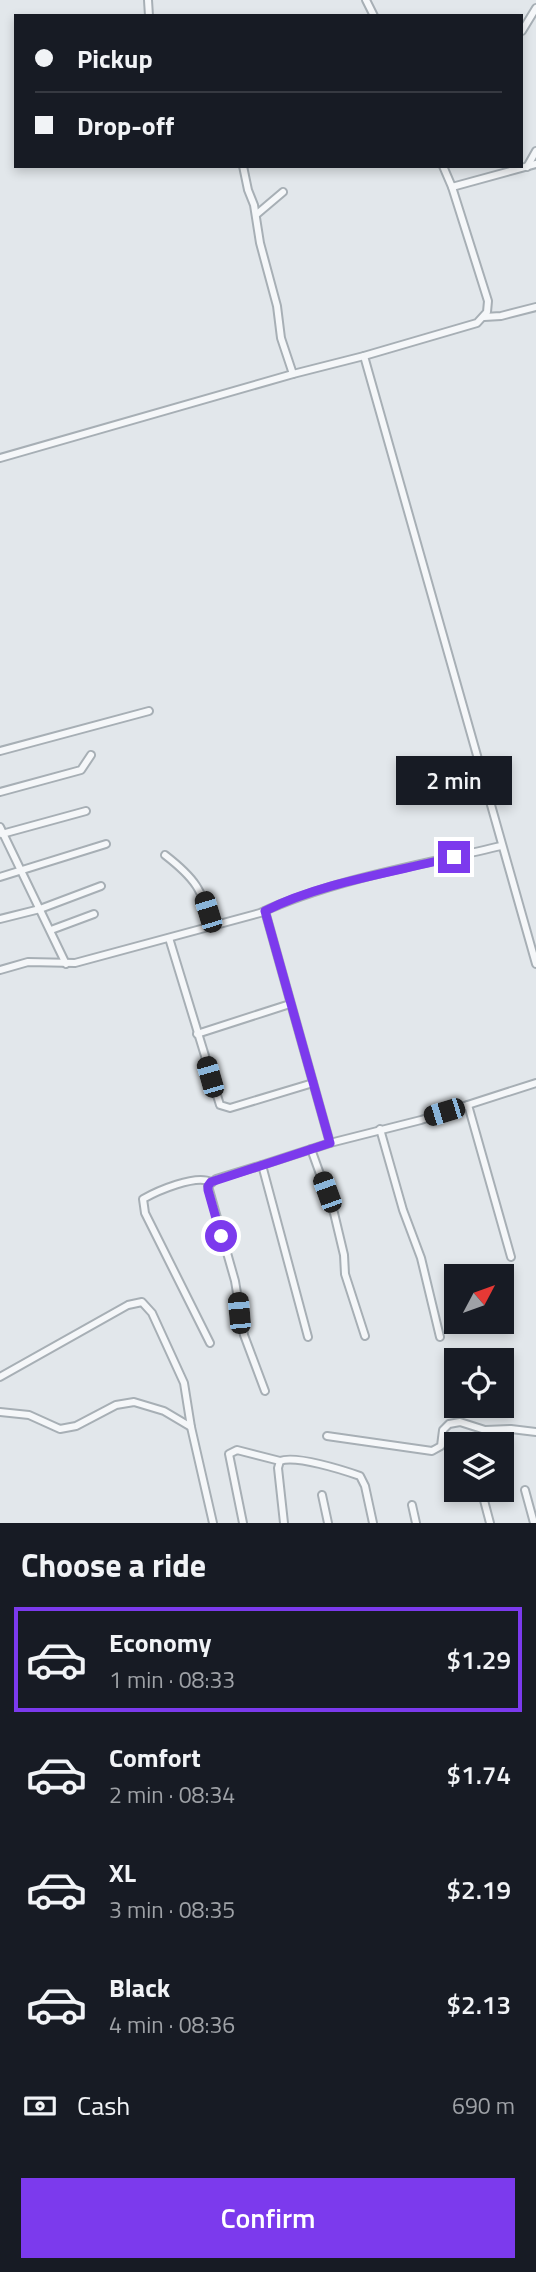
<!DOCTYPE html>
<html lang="en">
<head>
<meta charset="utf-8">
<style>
	:root { --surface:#171b24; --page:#242831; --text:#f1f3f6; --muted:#9ea1a6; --line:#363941; --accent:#7c3aed }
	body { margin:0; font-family:"Titillium Web",sans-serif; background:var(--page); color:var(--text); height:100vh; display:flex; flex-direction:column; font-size:26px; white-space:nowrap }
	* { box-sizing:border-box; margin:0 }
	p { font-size:23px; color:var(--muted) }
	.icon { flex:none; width:38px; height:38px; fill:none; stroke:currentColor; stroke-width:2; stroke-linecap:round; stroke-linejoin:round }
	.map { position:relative; height:1523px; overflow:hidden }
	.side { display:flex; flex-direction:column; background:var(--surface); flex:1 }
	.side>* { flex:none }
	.guide { position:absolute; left:14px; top:14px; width:509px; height:154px; border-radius:0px; box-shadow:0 4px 10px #0003; display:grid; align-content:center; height:154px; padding:0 21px; background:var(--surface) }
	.needle { width:46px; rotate:49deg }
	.tools { position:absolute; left:444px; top:1264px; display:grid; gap:14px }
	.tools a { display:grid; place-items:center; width:70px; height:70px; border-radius:0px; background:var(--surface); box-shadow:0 4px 10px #0003; font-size:35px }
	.end { position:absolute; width:32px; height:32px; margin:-16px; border:9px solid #7c3aed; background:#fff; box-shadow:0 0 0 4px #fff }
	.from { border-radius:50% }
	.bubble { position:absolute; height:49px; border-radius:0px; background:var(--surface); box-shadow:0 4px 10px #0003; font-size:23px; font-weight:600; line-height:49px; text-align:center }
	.car { position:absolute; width:21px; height:42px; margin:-21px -10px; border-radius:9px; box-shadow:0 0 5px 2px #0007; background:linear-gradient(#222 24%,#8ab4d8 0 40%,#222 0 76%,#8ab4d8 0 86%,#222 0) }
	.guide b { display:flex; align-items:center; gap:24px; height:66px; font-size:26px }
	.guide b+b { border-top:2px solid var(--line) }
	.guide i { width:18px; height:18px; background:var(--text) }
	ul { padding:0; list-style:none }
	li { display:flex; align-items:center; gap:21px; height:105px; margin:0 14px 10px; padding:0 7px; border:4px solid transparent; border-radius:0px }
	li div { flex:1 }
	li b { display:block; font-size:26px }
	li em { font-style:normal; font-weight:600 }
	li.current { border-color:var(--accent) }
	li>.icon { width:63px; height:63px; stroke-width:1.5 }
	h2 { padding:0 21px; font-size:32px; line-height:84px }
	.pay { display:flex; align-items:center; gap:18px; height:77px; padding:0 21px; font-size:26px }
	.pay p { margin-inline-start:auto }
	.action { display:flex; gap:14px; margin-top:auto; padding:14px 21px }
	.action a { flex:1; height:80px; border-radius:0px; background:var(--accent); color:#fff; font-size:28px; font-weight:600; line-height:80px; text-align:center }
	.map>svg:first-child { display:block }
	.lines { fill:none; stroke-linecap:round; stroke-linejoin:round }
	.street-casing { stroke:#a7afb5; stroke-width:10 }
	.street { stroke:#f5f7f9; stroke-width:6 }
	.route { stroke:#7c3aed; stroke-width:9 }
</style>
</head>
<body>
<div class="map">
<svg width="536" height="1523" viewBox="0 0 536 1523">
	<rect width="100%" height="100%" fill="#e2e7eb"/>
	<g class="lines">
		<defs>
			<g id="street">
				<polyline points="148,0 149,16"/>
				<polyline points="366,0 374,16"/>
				<polyline points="522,31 536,8"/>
				<polyline points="243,166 248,190 254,205 260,243 277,306 281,338 293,374"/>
				<polyline points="443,166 452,187 488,301 487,312 477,323 364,356 536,964"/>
				<polyline points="527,167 536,151"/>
				<polyline points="452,187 536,164"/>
				<polyline points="257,214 283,192"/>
				<polyline points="484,317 501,316 536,307"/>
				<polyline points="0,458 293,374 364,356"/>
				<polyline points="0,751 149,711"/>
				<polyline points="0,792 81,770 91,755"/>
				<polyline points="0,827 66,964"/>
				<polyline points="2,834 86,811"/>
				<path d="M 165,855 C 196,879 201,889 213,926"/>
				<polyline points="0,877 106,844"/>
				<polyline points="265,911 330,1143 421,1120 536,1083"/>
				<polyline points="0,919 40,909 101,886"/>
				<polyline points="51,930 94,914"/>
				<polyline points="169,938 220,1105 230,1108 313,1083"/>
				<path d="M 0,970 L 28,962 L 75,963 L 260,913 C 334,879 421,865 501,846"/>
				<polyline points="197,1034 290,1004"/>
				<polyline points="468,1105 511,1257"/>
				<polyline points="380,1129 403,1210 421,1258 440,1337"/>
				<polyline points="311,1149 334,1213 344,1255 345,1274 365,1336"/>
				<polyline points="262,1165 216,1179 208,1186 235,1281 244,1335 265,1391"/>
				<polyline points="308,1337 262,1165 330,1143"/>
				<path d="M 210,1343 L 145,1213 L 143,1199 C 157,1191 196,1174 211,1182"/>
				<polyline points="0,1377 128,1305 142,1302 152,1313 184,1383 191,1427 213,1523"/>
				<polyline points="0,1412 29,1415 60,1429 76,1426 116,1405 134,1402 164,1411 191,1427"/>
				<polyline points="327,1436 432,1451 441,1446 443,1430 449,1424 460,1422 485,1430 511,1429 536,1432"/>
				<polyline points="481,1489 490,1523"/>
				<polyline points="525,1490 534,1523"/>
				<polyline points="322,1495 328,1523"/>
				<polyline points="412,1505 416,1523"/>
				<polyline points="243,1523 229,1454 237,1450 280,1461"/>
				<path d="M 284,1523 L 278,1468 L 280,1461 C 296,1455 343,1470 360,1476 L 365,1486 L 373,1523"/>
			</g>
		</defs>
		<use href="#street" class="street-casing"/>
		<use href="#street" class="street"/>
	</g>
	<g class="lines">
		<path class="route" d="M 221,1236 L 208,1190 L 208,1186 L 211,1182 L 330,1143 L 265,911 C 319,883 395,872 454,857"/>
	</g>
</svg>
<div class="tools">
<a><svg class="needle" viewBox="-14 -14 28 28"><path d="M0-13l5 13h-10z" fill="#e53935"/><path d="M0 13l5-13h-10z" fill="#9ea1a6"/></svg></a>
<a><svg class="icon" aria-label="locate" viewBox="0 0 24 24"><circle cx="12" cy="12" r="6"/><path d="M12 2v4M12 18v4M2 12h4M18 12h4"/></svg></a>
<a><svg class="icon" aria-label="layers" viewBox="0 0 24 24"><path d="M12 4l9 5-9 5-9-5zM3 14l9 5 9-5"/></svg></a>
</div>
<i class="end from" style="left:221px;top:1236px"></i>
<i class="end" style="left:454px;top:857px"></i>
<div class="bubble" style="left:396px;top:756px;width:116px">2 min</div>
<i class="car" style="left:208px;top:912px;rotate:343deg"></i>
<i class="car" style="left:210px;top:1077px;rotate:344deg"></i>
<i class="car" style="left:444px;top:1112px;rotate:253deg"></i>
<i class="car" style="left:327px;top:1192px;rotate:340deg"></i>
<i class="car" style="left:239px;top:1313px;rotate:355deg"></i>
<div class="guide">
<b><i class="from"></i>Pickup</b>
<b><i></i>Drop-off</b>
</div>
</div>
<section class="side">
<h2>Choose a ride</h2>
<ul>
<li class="current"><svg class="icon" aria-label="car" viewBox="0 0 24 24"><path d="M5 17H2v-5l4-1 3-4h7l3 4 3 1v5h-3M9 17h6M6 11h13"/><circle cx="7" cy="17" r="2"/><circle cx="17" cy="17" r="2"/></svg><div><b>Economy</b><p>1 min · 08:33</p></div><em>$1.29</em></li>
<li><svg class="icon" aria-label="car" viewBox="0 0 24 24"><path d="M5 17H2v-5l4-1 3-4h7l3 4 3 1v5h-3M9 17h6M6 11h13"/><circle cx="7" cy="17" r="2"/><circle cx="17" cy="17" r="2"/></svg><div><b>Comfort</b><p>2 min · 08:34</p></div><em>$1.74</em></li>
<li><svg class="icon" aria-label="car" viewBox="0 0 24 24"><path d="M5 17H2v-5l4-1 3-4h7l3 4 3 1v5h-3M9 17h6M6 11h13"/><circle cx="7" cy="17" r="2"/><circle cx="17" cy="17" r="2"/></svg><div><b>XL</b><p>3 min · 08:35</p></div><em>$2.19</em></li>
<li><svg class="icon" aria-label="car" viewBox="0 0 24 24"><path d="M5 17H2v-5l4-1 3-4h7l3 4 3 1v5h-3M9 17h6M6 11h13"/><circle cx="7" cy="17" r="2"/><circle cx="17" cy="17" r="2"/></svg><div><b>Black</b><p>4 min · 08:36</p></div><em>$2.13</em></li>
</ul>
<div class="pay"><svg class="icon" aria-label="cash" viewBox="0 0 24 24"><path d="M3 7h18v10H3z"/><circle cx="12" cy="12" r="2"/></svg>Cash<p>690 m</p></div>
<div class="action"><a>Confirm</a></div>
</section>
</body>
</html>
